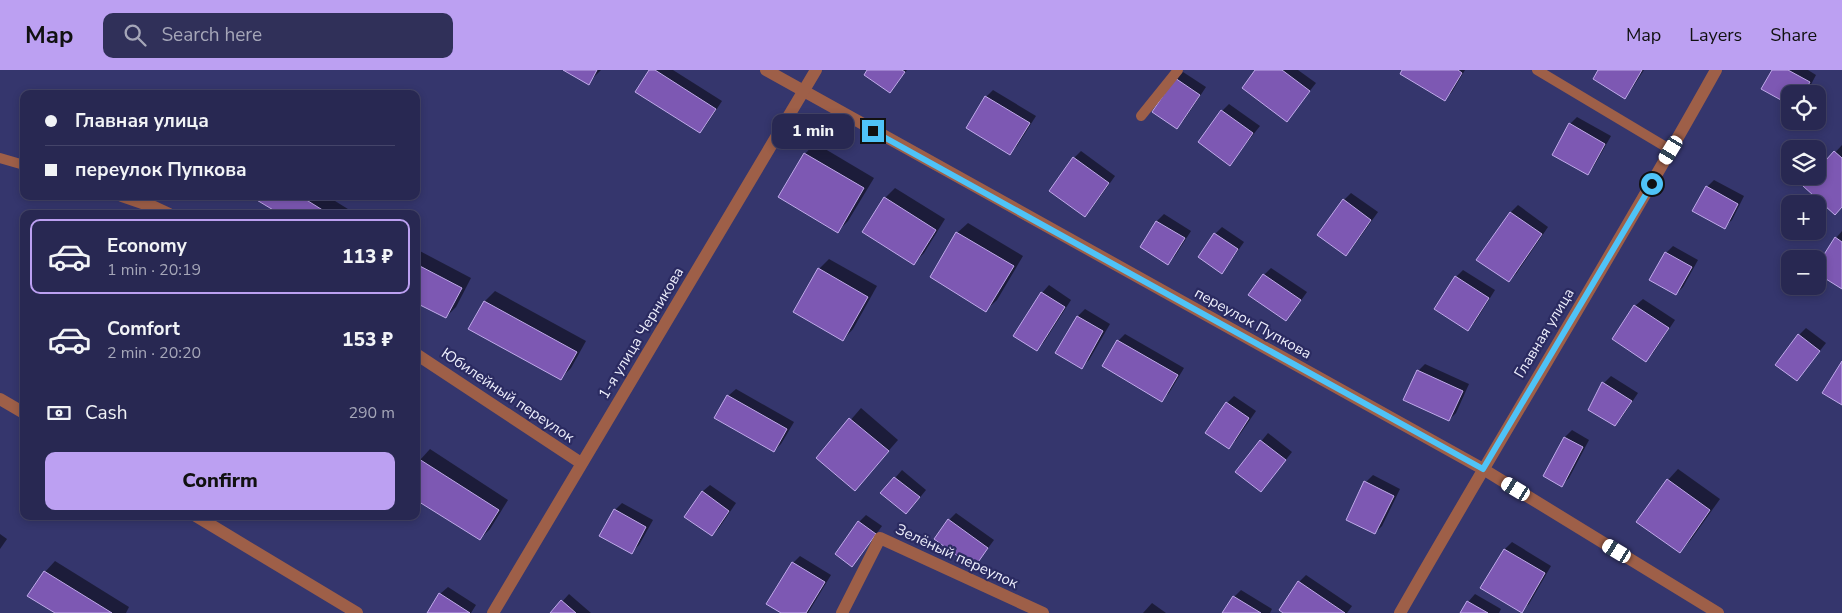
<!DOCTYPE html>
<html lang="en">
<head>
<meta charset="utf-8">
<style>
	:root { --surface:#282852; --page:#303059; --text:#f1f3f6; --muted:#a5a6b8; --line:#444469; --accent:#bca0f2 }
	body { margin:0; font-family:"Nunito Sans",sans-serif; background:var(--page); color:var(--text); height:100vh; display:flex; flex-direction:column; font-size:19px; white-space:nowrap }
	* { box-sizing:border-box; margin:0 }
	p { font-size:16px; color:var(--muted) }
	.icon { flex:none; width:28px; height:28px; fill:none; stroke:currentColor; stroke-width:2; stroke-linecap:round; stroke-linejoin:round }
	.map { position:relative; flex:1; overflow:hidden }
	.side { position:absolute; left:20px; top:140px; width:400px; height:310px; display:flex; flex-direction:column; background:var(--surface); border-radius:10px; box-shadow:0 2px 8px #0003,0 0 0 1px var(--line) }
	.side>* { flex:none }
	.hud { position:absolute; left:20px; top:20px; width:400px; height:110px; border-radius:10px; box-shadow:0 2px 8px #0003,0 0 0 1px var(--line); display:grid; align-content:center; height:110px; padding:0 25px; background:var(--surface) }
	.controls { position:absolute; left:1781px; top:15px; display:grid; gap:10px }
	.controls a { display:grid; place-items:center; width:45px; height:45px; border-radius:10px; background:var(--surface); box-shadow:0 2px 8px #0003,0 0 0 1px var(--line); font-size:25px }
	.end { position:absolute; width:22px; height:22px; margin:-11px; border:6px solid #4fc3f7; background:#111; box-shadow:0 0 0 2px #111 }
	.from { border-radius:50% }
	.bubble { position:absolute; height:35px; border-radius:10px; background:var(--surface); box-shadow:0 2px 8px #0003,0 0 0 1px var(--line); font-size:16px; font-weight:800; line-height:35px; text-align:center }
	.car { position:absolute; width:15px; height:30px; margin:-15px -8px; border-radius:6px; box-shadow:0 0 4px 1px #0007; background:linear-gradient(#fff 24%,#345 0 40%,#fff 0 76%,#345 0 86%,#fff 0) }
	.hud b { display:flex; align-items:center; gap:18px; height:48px; font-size:19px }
	.hud b+b { border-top:1px solid var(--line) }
	.hud i { width:12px; height:12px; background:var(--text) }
	ul { padding:9px 0 0; list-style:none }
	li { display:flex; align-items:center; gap:15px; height:75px; margin:0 10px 8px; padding:0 15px; border:2px solid transparent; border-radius:10px }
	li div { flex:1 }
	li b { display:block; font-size:19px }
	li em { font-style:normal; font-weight:800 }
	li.selected { border-color:var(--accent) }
	li>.icon { width:45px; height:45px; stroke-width:1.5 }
	.pay { display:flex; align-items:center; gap:12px; height:55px; padding:0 25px; font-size:19px }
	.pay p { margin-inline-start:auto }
	.primary-button { display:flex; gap:10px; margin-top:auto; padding:10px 25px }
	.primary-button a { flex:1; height:58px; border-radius:10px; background:var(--accent); color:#111; font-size:20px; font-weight:800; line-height:58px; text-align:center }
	header { display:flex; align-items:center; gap:30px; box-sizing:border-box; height:70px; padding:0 25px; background:var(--accent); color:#111 }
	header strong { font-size:24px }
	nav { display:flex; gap:28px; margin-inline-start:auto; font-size:18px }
	.search { width:350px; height:45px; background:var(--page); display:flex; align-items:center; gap:12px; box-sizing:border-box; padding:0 18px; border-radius:10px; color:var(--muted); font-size:19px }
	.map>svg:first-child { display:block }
	.shadow { fill:#0007 }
	.building { fill:#7d58b3; stroke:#c0aaea }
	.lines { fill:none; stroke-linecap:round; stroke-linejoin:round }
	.service { stroke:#9e5f48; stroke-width:10 }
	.minor { stroke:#9e5f48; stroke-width:12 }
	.route { stroke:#4fc3f7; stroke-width:6 }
	.labels { text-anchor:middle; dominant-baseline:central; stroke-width:4.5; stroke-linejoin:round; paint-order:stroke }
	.street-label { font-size:15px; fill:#edeefc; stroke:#2b2b61 }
</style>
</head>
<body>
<header>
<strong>Map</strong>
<div class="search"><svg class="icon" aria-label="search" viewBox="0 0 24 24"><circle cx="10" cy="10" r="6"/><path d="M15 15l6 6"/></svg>Search here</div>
<nav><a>Map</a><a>Layers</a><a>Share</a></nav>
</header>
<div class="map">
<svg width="1842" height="543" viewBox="0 0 1842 543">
	<rect width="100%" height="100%" fill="#35366d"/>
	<g class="shadow">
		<polygon points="566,0 601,0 588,13"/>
		<polygon points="650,0 673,0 722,31 707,54 700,62"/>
		<polygon points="869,0 907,0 890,22"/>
		<polygon points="1257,0 1298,0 1316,13 1287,50"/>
		<polygon points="1404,0 1465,0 1452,22 1445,29"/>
		<polygon points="1600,0 1644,0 1631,20 1624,27"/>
		<polygon points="1773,0 1808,0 1816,5 1806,24 1790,24 1790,34"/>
		<polygon points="1183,2 1206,17 1184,50 1177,57 1176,9"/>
		<polygon points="993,20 1036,46 1017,76 1010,83 986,27"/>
		<polygon points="1229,34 1260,56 1230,94 1222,41"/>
		<polygon points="1577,47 1611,66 1594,96 1587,103 1570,54"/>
		<polygon points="815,73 874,108 848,151 838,161 805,84"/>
		<polygon points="1842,75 1842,136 1818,106 1818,101"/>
		<polygon points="1081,81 1115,106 1092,138 1085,145 1074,88"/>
		<polygon points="1714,110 1744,126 1732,150 1724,157 1707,117"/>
		<polygon points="895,118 945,149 924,183 914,193 885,128"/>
		<polygon points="1351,123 1378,142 1353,177 1346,184 1344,130"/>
		<polygon points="253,126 327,126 356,144 282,144"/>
		<polygon points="1518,135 1548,157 1516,204 1508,211 1478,189 1511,142"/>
		<polygon points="1164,144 1191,161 1175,186 1168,193 1141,177 1157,151"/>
		<polygon points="968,153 1023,186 997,230 986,240 957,163"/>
		<polygon points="1222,157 1244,172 1228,195 1221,202 1199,187 1215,164"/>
		<polygon points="1842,161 1842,217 1818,202 1818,196 1836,168"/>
		<polygon points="1673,176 1698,190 1683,217 1676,224 1666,183"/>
		<polygon points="416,179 471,208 456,237 446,247 416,231"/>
		<polygon points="829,189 877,216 853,259 843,270 819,199"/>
		<polygon points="1271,198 1307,222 1293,242 1286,250 1264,205"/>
		<polygon points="1463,200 1495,220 1475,252 1468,259 1456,207"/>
		<polygon points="1049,215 1071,230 1044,272 1037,279 1042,223"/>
		<polygon points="495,221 586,271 571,298 561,308 470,258 485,231"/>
		<polygon points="1643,229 1675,250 1653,283 1646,290 1614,269 1635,236"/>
		<polygon points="1085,239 1110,254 1089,290 1082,297 1078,246"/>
		<polygon points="1806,258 1826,273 1797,310 1799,265"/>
		<polygon points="1125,264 1184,298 1169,323 1162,330 1118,271"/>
		<polygon points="1425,294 1469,314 1456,343 1449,350 1418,301"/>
		<polygon points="1611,306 1638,323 1622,347 1615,354 1590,339 1604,313"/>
		<polygon points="736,319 794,352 781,374 774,381 728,326"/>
		<polygon points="1234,326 1256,341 1236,370 1229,377 1227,333"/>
		<polygon points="861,338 898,370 855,419 818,388"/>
		<polygon points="1572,360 1589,370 1569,408 1562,415 1544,406 1565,367"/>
		<polygon points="1268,363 1292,382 1261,421 1237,401"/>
		<polygon points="430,379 508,430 490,459 480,469 420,390"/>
		<polygon points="1678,399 1720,429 1690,471 1680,481 1638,452 1668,410"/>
		<polygon points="902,400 926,420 913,436 895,408"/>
		<polygon points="1373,405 1400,419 1382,456 1375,463 1366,412"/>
		<polygon points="710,415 736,433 719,458 712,465 702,422"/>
		<polygon points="622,433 653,450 639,475 632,482 615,440"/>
		<polygon points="956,443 994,470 974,497 949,450"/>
		<polygon points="866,445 882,456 859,488 859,452"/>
		<polygon points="0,464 7,469 0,479"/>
		<polygon points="1512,472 1551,496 1529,534 1521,541 1482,518 1505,479"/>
		<polygon points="800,486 831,505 808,543 783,543 768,534 793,493"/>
		<polygon points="55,491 129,537 126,543 57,543 45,502"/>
		<polygon points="1306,505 1352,536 1347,543 1286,543 1280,539 1299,512"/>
		<polygon points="448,517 476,535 471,543 428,543 440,524"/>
		<polygon points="1241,520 1272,539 1270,543 1224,543 1234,527"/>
		<polygon points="569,524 591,543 552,543"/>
		<polygon points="1475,524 1501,539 1499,543 1461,543 1468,532"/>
		<polygon points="1152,533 1166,543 1143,543"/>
	</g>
	<g class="building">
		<polygon points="563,0 597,0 589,15"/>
		<polygon points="649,0 655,0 716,39 700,63 635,22"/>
		<polygon points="867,0 902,0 905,2 890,23 864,5"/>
		<polygon points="1255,0 1282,0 1310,21 1287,52 1242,18"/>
		<polygon points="1402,0 1458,0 1462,3 1445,31 1400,4"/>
		<polygon points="1598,0 1642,0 1625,29 1593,9"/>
		<polygon points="1772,0 1788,0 1810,12 1803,24 1790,24 1790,35 1761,19"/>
		<polygon points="1175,8 1200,25 1177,59 1152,42"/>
		<polygon points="985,26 1030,53 1010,85 966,58"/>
		<polygon points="1221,40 1253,63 1230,96 1198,72"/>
		<polygon points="1569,53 1605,74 1588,105 1552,85"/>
		<polygon points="1834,81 1842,88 1842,137 1835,145 1803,116 1811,106 1818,106 1818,99"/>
		<polygon points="804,83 864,118 838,163 778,127"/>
		<polygon points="1073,87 1109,113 1085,147 1049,121"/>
		<polygon points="1706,116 1738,134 1725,159 1692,141"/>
		<polygon points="250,126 300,126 329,144 280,144"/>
		<polygon points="884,127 936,160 914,195 862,162"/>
		<polygon points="1343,129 1371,150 1346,186 1317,165"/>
		<polygon points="1510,142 1542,164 1509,212 1476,190"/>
		<polygon points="1156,151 1185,168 1168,195 1140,177"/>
		<polygon points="956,162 1014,196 986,242 930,207"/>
		<polygon points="1214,163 1238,179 1222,204 1198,187"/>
		<polygon points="1835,167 1842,172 1842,219 1818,204 1818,194"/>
		<polygon points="1665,182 1692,197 1676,225 1649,210"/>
		<polygon points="416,194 462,218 446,248 416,233"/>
		<polygon points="818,198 868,227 843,271 793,242"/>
		<polygon points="1263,204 1301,230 1286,251 1248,225"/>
		<polygon points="1455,206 1489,228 1468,261 1434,239"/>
		<polygon points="1041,222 1065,237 1037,281 1013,266"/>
		<polygon points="484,231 577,282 561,310 468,259"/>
		<polygon points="1634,235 1669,258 1646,292 1612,269"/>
		<polygon points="1077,246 1103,261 1082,299 1055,283"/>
		<polygon points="1798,264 1820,281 1797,311 1775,295"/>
		<polygon points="1117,270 1178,305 1162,332 1102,296"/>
		<polygon points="1842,291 1842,335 1822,323"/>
		<polygon points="1417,300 1463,321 1449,351 1403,330"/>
		<polygon points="1602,312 1632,331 1615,356 1588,340"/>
		<polygon points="727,325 787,359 774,382 714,348"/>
		<polygon points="1226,332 1249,348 1229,379 1205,363"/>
		<polygon points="849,348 889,381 855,421 816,388"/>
		<polygon points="1564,367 1583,377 1562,417 1543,406"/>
		<polygon points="1260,370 1286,390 1261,422 1235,402"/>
		<polygon points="419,389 499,440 480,470 416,430 416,392"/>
		<polygon points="894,407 920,427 906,444 880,423"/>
		<polygon points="1667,409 1710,440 1680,483 1636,452"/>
		<polygon points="1364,411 1394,426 1375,464 1346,450"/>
		<polygon points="702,421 729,441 712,466 684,447"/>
		<polygon points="614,439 646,457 632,484 599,466"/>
		<polygon points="948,449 988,478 974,498 934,469"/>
		<polygon points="858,451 876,464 852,497 835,484"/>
		<polygon points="1504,479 1545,503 1522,543 1480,518"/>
		<polygon points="792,492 825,512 806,543 781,543 766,534"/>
		<polygon points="44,501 112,543 55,543 27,526"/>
		<polygon points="1298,511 1345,543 1283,543 1279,540"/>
		<polygon points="439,523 470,543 427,543"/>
		<polygon points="1233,526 1261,543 1222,543"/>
		<polygon points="561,530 576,543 550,543"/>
		<polygon points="1467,531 1488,543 1460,543"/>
	</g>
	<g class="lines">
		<g class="service">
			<polyline points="1537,0 1671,80"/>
			<polyline points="1141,46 1178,0"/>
			<polyline points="0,88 24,95"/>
		</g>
		<g class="minor">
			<polyline points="766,0 1483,399 1718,543"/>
			<polyline points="122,126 154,137 169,144"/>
			<polyline points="416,284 581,393"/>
			<polyline points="0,329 24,343"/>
			<polyline points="196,446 357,543"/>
			<polyline points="493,543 816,0"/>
			<polyline points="842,543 880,468 1043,543"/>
			<path d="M 1400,543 C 1504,361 1614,183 1716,0"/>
		</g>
	</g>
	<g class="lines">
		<polyline class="route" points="873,61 1483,399 1652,114"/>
	</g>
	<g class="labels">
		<g class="street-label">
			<text transform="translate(1253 253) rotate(29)">переулок Пупкова</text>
			<text transform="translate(641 263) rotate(-59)">1-я улица Черникова</text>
			<text transform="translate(1544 263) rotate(-59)">Главная улица</text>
			<text transform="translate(508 325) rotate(34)">Юбилейный переулок</text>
			<text transform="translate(957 486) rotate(25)">Зелёный переулок</text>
		</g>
	</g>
</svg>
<div class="controls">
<a><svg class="icon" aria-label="locate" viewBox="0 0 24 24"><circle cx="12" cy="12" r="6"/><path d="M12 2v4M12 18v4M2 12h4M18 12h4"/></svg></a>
<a><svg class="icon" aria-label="layers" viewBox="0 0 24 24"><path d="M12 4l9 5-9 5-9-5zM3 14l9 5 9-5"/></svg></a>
<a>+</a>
<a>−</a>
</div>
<i class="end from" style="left:1652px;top:114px"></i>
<i class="end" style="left:873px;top:61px"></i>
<div class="bubble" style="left:772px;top:44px;width:82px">1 min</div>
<i class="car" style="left:1671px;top:80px;rotate:211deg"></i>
<i class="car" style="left:1516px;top:419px;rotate:301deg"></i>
<i class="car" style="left:1617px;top:481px;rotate:301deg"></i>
<div class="hud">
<b><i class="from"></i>Главная улица</b>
<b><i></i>переулок Пупкова</b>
</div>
<section class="side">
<ul>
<li class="selected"><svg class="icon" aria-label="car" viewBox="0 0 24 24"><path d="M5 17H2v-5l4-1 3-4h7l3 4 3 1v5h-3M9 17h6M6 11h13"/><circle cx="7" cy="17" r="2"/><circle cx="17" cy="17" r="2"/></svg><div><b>Economy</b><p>1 min · 20:19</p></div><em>113 ₽</em></li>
<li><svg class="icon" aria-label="car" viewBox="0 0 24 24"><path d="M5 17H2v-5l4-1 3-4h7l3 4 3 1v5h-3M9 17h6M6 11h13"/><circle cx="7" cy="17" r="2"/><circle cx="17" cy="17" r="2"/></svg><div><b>Comfort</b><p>2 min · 20:20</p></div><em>153 ₽</em></li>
</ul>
<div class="pay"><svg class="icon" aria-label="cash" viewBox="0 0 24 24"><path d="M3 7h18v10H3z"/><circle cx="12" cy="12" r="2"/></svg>Cash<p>290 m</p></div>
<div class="primary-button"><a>Confirm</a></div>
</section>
</div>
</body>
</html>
